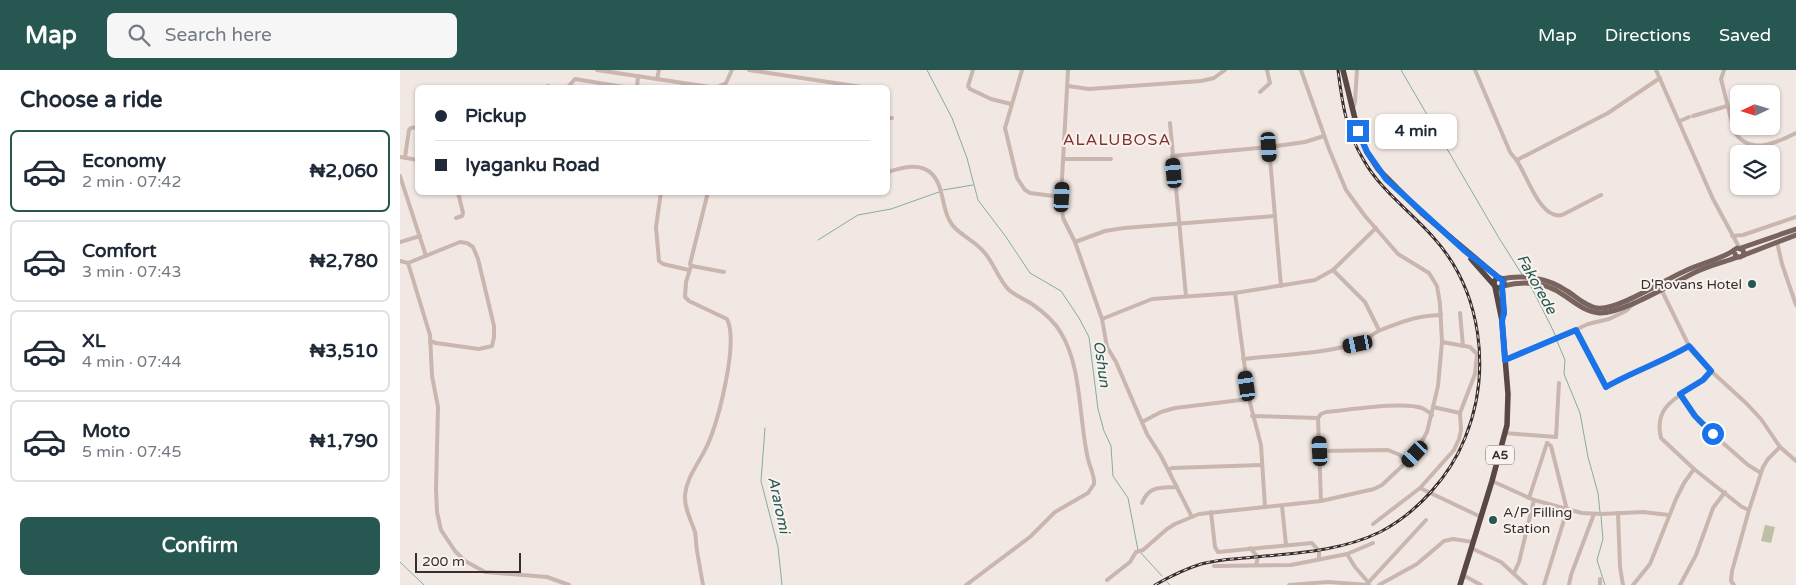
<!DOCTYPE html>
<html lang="en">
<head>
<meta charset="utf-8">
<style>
	:root { --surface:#fff; --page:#f6f6f7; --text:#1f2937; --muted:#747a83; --line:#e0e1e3; --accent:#265751 }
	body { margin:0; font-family:"Varela Round",sans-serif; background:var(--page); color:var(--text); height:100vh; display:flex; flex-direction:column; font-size:19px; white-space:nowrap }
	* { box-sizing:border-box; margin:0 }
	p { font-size:16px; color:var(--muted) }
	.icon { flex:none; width:28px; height:28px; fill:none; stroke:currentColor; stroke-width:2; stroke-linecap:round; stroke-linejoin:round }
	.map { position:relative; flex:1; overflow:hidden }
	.side { display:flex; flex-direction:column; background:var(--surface); width:400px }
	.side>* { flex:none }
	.guide { position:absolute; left:15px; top:15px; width:475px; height:110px; border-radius:8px; box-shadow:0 1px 4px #0004; display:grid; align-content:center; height:110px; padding:0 20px; background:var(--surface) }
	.needle { width:32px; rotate:266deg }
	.tools { position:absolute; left:1330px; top:15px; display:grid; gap:10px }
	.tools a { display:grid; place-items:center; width:50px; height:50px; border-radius:8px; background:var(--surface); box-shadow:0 1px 4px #0004; font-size:25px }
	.scale { position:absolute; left:15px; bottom:12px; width:106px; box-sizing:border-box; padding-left:5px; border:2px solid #392e2d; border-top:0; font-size:14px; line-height:18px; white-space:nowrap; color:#392e2d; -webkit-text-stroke:4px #f9f3ef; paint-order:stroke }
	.end { position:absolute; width:22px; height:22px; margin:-11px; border:6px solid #1a73e8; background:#fff; box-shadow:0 0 0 2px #fff }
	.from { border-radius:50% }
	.bubble { position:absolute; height:35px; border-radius:8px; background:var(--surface); box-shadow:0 1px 4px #0004; font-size:16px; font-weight:700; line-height:35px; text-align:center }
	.car { position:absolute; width:15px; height:30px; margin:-15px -8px; border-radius:6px; box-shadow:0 0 4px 1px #0007; background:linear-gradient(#222 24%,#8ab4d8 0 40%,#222 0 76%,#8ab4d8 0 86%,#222 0) }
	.guide b { display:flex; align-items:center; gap:18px; height:48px; font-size:19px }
	.guide b+b { border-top:1px solid var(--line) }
	.guide i { width:12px; height:12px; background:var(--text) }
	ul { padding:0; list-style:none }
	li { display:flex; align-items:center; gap:15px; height:82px; margin:0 10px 8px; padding:0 10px; border:2px solid var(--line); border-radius:8px }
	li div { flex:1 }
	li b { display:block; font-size:19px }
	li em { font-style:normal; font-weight:700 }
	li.selected { border-color:var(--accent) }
	li>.icon { width:45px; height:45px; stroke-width:1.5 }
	h2 { padding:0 20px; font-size:22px; line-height:60px }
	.button { display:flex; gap:10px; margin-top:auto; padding:10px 20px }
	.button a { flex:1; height:58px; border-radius:8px; background:var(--accent); color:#fff; font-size:20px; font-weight:700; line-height:58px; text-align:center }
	header { display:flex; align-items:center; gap:30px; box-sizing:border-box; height:70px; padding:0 25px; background:var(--accent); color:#fff }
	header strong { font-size:24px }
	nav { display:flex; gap:28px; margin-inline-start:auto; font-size:18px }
	.search { width:350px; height:45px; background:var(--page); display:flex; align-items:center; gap:12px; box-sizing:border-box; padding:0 18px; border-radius:8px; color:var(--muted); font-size:19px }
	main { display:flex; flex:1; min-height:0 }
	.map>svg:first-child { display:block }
	.green { fill:#bcc0a4 }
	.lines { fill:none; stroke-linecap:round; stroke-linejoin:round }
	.stream { stroke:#84aca6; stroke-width:1 }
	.minor { stroke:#c9b6af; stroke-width:4 }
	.major { stroke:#79635f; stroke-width:5 }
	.highway { stroke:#594745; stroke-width:5.5 }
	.rail-casing { stroke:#392e2d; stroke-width:3 }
	.rail { stroke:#f9f3ef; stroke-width:1; stroke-dasharray:4; stroke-linecap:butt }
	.route { stroke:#1a73e8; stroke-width:6 }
	.poi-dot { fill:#265751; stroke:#f9f3ef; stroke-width:2 }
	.labels { text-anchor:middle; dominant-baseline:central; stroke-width:4; stroke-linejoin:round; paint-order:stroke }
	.shield { fill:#f9f3ef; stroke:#736967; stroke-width:1 }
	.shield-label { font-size:12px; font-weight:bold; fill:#392e2d }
	.poi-label { font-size:14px; fill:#392e2d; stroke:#f9f3ef; text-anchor:end }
	.water-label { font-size:15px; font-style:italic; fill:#265751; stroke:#f9f3ef }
	.quarter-label { font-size:16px; letter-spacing:1px; fill:#80322e; stroke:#f9f3ef }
</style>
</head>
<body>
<header>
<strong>Map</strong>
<div class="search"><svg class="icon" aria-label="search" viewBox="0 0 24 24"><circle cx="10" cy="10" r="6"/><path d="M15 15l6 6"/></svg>Search here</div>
<nav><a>Map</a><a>Directions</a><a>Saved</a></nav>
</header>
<main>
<section class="side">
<h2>Choose a ride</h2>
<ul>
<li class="selected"><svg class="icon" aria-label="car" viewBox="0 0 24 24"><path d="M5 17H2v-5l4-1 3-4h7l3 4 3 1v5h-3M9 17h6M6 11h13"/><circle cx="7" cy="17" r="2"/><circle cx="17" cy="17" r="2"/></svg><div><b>Economy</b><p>2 min · 07:42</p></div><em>₦2,060</em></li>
<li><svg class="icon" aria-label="car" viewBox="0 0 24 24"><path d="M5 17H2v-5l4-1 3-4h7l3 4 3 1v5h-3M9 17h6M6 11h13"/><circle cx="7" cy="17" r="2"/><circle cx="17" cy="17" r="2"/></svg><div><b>Comfort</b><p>3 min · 07:43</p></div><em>₦2,780</em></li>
<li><svg class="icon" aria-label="car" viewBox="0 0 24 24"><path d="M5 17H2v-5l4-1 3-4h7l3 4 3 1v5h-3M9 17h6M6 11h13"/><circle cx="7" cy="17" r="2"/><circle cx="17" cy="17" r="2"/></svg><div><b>XL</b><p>4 min · 07:44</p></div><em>₦3,510</em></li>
<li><svg class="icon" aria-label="car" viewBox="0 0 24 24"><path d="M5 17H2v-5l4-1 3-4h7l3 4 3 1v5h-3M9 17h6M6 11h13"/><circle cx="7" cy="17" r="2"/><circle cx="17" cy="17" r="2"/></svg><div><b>Moto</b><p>5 min · 07:45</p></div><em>₦1,790</em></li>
</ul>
<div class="button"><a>Confirm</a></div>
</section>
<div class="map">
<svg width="1396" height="515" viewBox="0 0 1396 515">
	<rect width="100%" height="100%" fill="#f2e8e3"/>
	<polygon class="green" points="1365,455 1375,457 1371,473 1361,471"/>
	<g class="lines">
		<g class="stream">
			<polyline points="527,0 552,48 567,88 578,130 606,167 630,203 661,221 679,248 689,267 698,339 704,361 711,376 713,406 728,428 738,480"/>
			<polyline points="1001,0 1099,168 1123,206"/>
			<polyline points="543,120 573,115"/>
			<polyline points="418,170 458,145 491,139 539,122"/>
			<polyline points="1130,215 1151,256 1156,267"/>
			<polyline points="1157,271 1165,290 1164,304 1180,343 1188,387 1198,423 1200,442"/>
			<polyline points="365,358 361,411 378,477 382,515"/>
			<polyline points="1201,446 1203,469 1197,490 1205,515"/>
			<polyline points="741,483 762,506"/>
			<polyline points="0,492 24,515"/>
			<polyline points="767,512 770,515"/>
		</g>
		<g class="minor">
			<polyline points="197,0 310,17 318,17 326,13 332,0"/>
			<polyline points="349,0 468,18"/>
			<polyline points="573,0 568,16 570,19 591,29 611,34"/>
			<polyline points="622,0 605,58 617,108 625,120 630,123 661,127"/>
			<polyline points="668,0 661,127 663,148 675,172 702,249 707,277 716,292 747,364 761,386 792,447"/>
			<path d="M 1075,0 L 1110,82 C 1112,85 1115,88 1117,91 C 1127,105 1140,150 1162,145 L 1201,125"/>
			<polyline points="1256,0 1313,129 1339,177"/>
			<path d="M 1324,0 L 1321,9 L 1334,61 C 1349,86 1376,73 1396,63"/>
			<polyline points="257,9 259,0"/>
			<polyline points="148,16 153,18"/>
			<polyline points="668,16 689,19 801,11 814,8 825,0"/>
			<polyline points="167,18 175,9 230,18"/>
			<polyline points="237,18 238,6"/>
			<polyline points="860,22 870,13 867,0"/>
			<polyline points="951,37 954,36 955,31 957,0"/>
			<polyline points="1293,46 1327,36"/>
			<polyline points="488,48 492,48"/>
			<polyline points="1280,51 1289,47"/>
			<polyline points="770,53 786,226"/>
			<polyline points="869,77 881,216"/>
			<polyline points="772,86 869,77 905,72 924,66"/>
			<polyline points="0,87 18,90"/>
			<polyline points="5,87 9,60 11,58 18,57"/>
			<polyline points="664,89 711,89"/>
			<polyline points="1117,90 1208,43 1260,8"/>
			<path d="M 488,102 C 501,98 519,92 531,103 C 546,117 540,143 555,158 C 564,167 576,172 584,182 C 594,193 598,209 609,220 C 616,226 624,229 632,234 C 642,241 655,252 661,263 C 682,297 679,351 688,389 C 690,398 695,406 694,414 L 688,423 L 655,442 L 630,467 L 566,515"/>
			<polyline points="0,106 26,186"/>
			<polyline points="261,122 256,157 259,191 263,194 289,200"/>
			<polyline points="308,122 290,194 292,196 324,202"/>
			<polyline points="56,148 62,146 63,143 58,122"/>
			<polyline points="1332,166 1343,165 1396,147"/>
			<polyline points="0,172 20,166"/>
			<polyline points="675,172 705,161 724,158 874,146"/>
			<polyline points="1377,172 1382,194 1396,235"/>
			<polyline points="0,191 8,193 60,172 67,173 73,177 78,189 94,256 94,267 92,276 79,279 36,273 30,271"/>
			<polyline points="8,193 30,265 32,306 38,337 36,419 37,442 41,460 55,481 65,491 85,502 147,507 169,515"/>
			<path d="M 291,196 L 286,212 L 285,227 L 289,231 L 327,249 C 339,273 318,352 307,376 C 299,393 287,406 285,425 C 284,438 291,450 295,462 C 296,468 296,475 297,481 C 299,492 301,504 303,515"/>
			<polyline points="933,200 965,232 979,260"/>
			<polyline points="1261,219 1291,280 1311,301 1346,333 1361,349 1380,377 1396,391"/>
			<polyline points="835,223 849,329 861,375 865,437"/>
			<polyline points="1060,243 1063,276"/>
			<polyline points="702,249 752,229 835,223 915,210 933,200 976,158"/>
			<path d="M 1176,260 L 1206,317 C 1232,302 1262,292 1289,276"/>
			<path d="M 843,289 C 878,285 924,284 958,273 C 967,270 973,263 981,260 C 1004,251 1015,246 1041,245"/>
			<polyline points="1105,290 1145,274 1188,254 1209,249 1226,241 1233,234"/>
			<path d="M 1311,301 C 1293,324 1251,328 1261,368 L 1294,399 L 1342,437 L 1349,440"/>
			<polyline points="1280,324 1298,351 1348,395 1361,403"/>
			<polyline points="1033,337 1060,343"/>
			<path d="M 852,346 L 918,348 L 921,344 L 926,342 C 949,340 1003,331 1022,338 C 1026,340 1029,342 1032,345"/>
			<polyline points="918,348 921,431"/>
			<polyline points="742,352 761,342 775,338 849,329"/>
			<polyline points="1105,363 1156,367 1159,313"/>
			<polyline points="920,381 988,380 1000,385 1007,392"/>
			<polyline points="768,400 772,398 862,395"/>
			<polyline points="1092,411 1134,430 1182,443 1201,444 1243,442 1269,445"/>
			<polyline points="1020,418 1081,447"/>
			<polyline points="1129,428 1147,373"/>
			<path d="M 742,433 C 749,415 761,418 777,417"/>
			<polyline points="882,436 886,475"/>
			<polyline points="811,442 815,477 818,482 912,473 919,481 919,489"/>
			<polyline points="1218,443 1220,497 1223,515"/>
			<polyline points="973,454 1020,418 1054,380 1059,369 1061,360 1060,343 1075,304 1077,284 1070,277 1042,272"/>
			<polyline points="850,478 858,487 856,495"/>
			<polyline points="1071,478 1101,492 1126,515"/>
			<polyline points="947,484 955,497 968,512"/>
			<polyline points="814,496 891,495 947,484 973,473"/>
			<polyline points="1114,503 1119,492 1134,430"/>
			<polyline points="1063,505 1081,515"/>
			<polyline points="707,510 730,492 736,482 743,480 767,459 775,454 799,444 921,431 974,419 982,415 1015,384 1027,362 1038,316 1042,272 1040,234 1037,216 1029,203 998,184 965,146 946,120 929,79 901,0"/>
			<polyline points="967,514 1026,450"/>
			<polyline points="889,515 928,512 969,515"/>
			<polyline points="979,515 1017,494 1044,471 1053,469 1073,472"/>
			<polyline points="1144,515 1167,440 1151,376 1147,373"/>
			<polyline points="1169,515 1171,505 1194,444"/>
			<polyline points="1200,515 1200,509"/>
			<polyline points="1233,515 1250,494 1276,429 1284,413 1294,399"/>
			<polyline points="1280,515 1296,485 1313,438 1325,422"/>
			<polyline points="1334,515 1331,511 1332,501 1349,440 1363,397 1368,389 1380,377"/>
		</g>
		<g class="major">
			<polyline points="1341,178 1396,159"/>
			<polyline points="1344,185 1396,165"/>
			<path d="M 1101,209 C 1123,204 1148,208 1167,221 C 1177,227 1185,236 1197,238 C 1217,241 1264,210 1285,201 C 1299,194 1326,188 1337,178 L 1343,180 L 1344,185 L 1340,187 L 1336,187 L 1334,180"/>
			<path d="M 1103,216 C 1126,210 1146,212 1165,226 C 1175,233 1186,242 1199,243 C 1223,244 1274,212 1298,201 C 1311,195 1324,192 1338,187"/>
		</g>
		<g class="highway">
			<polyline points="943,0 958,61 967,82 978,99 1023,144 1099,208"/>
			<polyline points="1071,189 1094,215"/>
			<circle cx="1099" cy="213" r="5"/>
			<polyline points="1102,217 1104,244"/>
			<polyline points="1060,515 1092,411 1107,355 1108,324 1102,251 1095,217"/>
		</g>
		<defs>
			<path id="rail" d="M 755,515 C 769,507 785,499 801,494 C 818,489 837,489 855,487 C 898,483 941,481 980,462 C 1017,443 1050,406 1065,368 C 1092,302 1082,221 1033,167 C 1010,141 980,120 963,89 C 946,61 942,32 938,0"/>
		</defs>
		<use href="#rail" class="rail-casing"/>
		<use href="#rail" class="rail"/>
	</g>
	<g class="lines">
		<path class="route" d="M 958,61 L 967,82 L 986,109 L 1065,181 L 1103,211 L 1102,217 L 1104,242 L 1102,251 L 1105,290 L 1176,260 L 1206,317 C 1232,302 1262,292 1289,276 L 1311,301 L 1303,310 L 1280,324 L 1295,346 L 1313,364"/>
	</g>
	<g class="poi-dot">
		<circle cx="1352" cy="214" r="5"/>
		<circle cx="1093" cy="450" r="5"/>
	</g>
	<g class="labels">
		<rect class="shield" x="1086" y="375.5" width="28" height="19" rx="4"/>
		<g class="shield-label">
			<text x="1100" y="385">A5</text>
		</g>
		<g class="poi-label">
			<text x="1342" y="214">D'Rovans Hotel</text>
			<text x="1103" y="442" text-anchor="start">A/P Filling<tspan x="1103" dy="16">Station</tspan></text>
		</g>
		<g class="water-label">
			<text transform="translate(1137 214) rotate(61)">Fakorede</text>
			<text transform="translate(702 294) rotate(82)">Oshun</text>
			<text transform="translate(379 435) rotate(78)">Araromi</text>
		</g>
		<g class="quarter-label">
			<text x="717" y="70">ALALUBOSA</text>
		</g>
	</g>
</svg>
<div class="tools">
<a><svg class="needle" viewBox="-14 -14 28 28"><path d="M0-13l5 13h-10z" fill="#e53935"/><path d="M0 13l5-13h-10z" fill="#747a83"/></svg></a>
<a><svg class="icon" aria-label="layers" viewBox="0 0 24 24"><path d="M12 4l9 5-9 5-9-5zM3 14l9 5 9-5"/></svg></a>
</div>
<div class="scale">200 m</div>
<i class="end from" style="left:1313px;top:364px"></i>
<i class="end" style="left:958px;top:61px"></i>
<div class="bubble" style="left:975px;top:44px;width:82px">4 min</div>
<i class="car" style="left:869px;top:77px;rotate:176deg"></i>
<i class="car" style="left:774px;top:103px;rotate:355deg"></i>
<i class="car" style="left:662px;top:127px;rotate:3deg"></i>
<i class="car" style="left:958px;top:274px;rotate:258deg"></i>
<i class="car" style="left:847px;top:316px;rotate:352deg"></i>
<i class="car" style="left:920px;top:381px;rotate:357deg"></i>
<i class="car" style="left:1015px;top:384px;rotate:223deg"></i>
<div class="guide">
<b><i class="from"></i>Pickup</b>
<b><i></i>Iyaganku Road</b>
</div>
</div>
</main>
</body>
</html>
